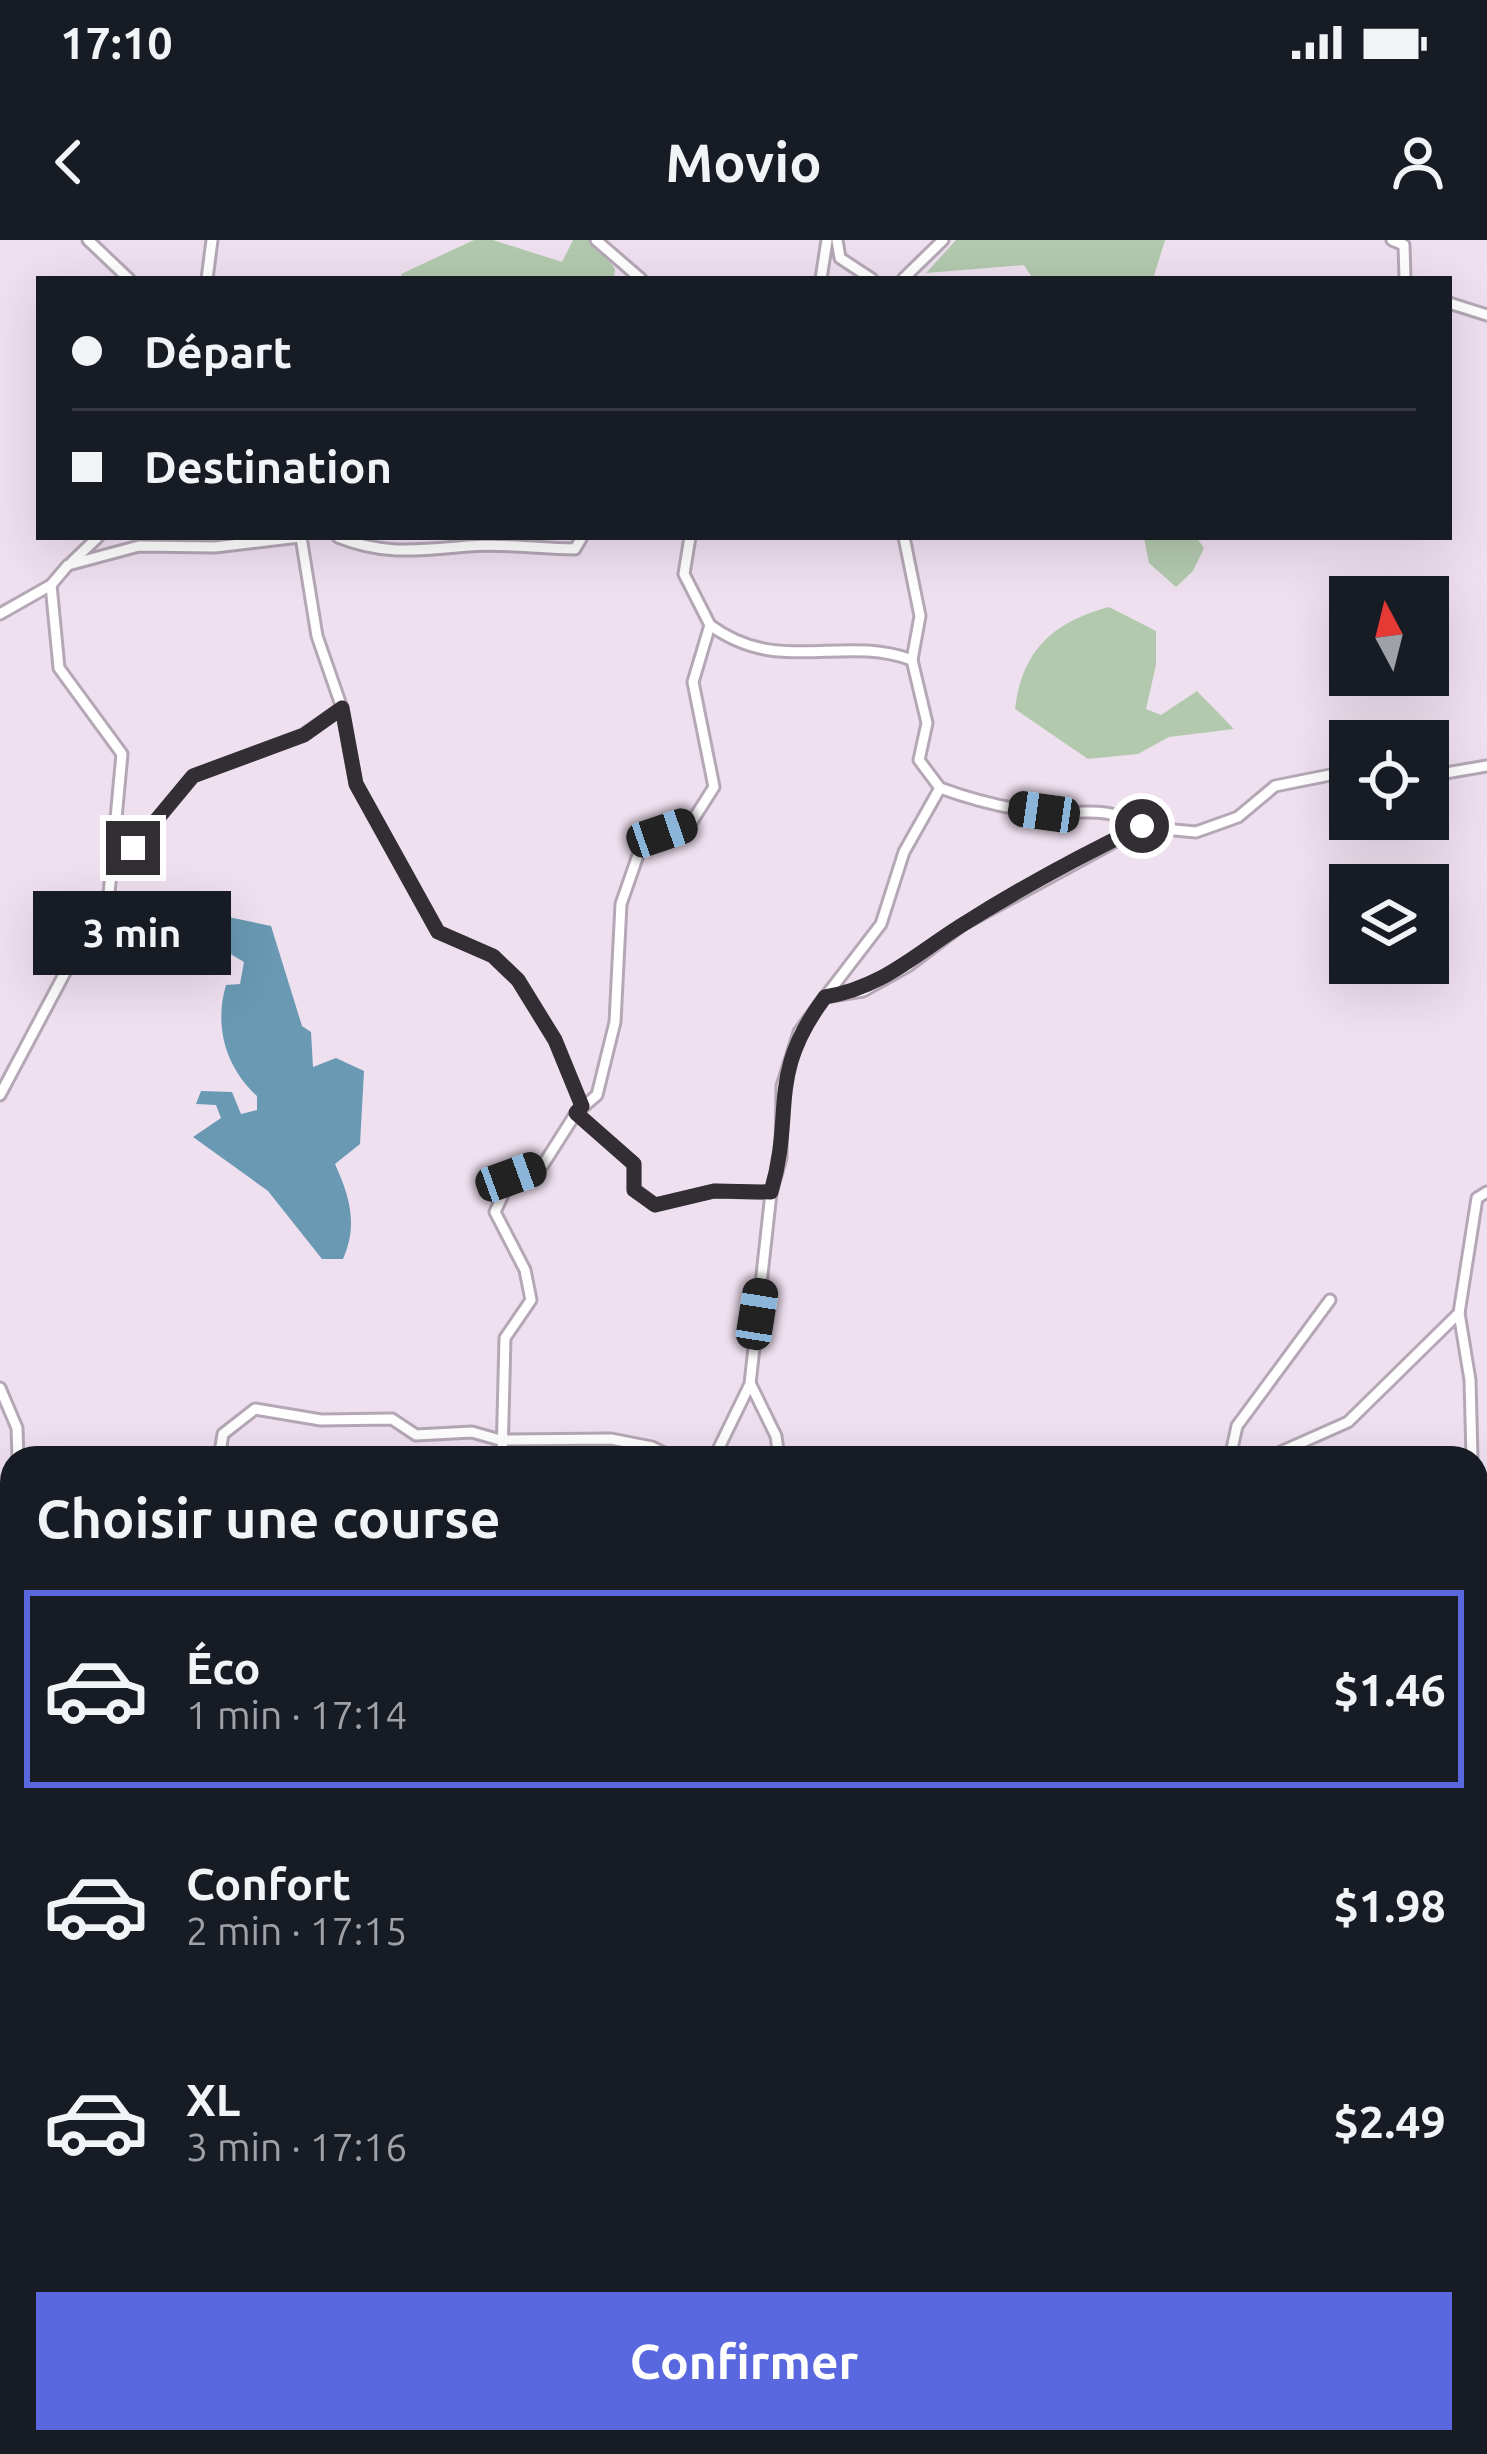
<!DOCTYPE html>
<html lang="fr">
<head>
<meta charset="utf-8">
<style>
	:root { --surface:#171b24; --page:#242831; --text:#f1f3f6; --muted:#9ea1a6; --line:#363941; --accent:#5a68e0 }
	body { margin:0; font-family:Ubuntu,sans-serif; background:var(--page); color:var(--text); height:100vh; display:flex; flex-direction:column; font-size:45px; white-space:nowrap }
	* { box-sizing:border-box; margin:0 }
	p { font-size:39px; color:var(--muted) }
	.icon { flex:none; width:66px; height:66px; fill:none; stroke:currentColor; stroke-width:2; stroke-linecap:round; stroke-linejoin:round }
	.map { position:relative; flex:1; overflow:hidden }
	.drawer { position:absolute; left:0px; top:1206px; width:1488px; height:1008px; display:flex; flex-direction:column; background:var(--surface); border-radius:36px 36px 0 0; box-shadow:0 12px 48px #0002 }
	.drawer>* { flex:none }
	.guide { position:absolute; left:36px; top:36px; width:1416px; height:264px; border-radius:0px; box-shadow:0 12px 48px #0002; display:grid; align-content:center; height:264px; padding:0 36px; background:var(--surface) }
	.needle { width:78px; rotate:353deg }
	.tools { position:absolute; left:1329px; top:336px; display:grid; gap:24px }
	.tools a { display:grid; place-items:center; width:120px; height:120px; border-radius:0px; background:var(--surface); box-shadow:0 12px 48px #0002; font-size:60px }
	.end { position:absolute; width:54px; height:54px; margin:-27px; border:15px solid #332e34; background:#fff; box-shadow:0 0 0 6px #fff }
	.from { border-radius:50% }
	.bubble { position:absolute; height:84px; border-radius:0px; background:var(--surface); box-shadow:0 12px 48px #0002; font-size:39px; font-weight:600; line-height:84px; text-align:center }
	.car { position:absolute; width:36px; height:72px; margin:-36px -18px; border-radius:15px; box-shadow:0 0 9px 3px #0007; background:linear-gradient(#222 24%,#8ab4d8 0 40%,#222 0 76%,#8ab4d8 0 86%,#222 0) }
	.guide b { display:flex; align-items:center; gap:42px; height:114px; font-size:45px }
	.guide b+b { border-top:3px solid var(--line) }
	.guide i { width:30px; height:30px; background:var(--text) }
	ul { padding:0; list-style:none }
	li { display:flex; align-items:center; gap:36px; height:198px; margin:0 24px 18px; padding:0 12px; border:6px solid transparent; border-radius:0px }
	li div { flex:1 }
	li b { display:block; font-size:45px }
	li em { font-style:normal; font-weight:600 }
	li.on { border-color:var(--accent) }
	li>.icon { width:108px; height:108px; stroke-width:1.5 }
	h2 { padding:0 36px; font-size:54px; line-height:144px }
	.button { display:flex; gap:24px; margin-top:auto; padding:24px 36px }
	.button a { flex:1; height:138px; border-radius:0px; background:var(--accent); color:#fff; font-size:48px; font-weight:600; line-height:138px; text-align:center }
	.status { display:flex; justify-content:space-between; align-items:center; height:84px; padding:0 60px; background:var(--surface); direction:ltr }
	.status svg { height:33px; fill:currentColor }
	header { display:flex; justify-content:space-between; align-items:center; height:156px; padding:0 36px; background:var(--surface); font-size:54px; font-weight:600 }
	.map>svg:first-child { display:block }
	.green { fill:#b2c9ae }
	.water { fill:#6999b3 }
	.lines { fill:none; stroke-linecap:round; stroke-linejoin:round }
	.minor-casing { stroke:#b5a7b6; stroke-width:15 }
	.minor { stroke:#fff; stroke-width:9 }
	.route { stroke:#332e34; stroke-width:15 }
</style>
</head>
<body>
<div class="status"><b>17:10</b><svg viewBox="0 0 49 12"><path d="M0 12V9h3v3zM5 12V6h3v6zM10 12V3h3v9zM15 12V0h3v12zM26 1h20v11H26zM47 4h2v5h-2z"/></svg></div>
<header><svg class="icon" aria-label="back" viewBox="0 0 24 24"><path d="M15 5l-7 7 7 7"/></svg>Movio<svg class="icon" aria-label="person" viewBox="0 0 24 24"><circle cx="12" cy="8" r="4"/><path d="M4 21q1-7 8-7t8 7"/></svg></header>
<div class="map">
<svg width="1487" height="2214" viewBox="0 0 1487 2214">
	<rect width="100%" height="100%" fill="#efe0ef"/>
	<g class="green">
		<polygon points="474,0 493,0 562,22 573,0 595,0 615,29 614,39 403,39 401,34"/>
		<polygon points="956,0 1165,0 1153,39 1033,39 1024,25 926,33"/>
		<polygon points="1144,297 1196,297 1204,308 1193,331 1176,347 1149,323"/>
		<path d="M 1109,367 L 1156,391 L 1156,425 L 1146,469 L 1161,475 L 1197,451 L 1234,489 L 1169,497 L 1138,514 L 1088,519 L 1015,469 C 1022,410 1053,382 1109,367 Z"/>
		<polygon points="460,2202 982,2202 965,2214 454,2214"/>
	</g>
	<path class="water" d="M 214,674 L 271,686 L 302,786 L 311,792 L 313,827 L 336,818 L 364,831 L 360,904 L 335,924 C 350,957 358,985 343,1019 L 322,1019 L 268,951 L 193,897 L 221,878 L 216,865 L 196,864 L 201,851 L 232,852 L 241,874 L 257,870 L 257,856 C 225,827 214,785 226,745 L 240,744 L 244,722 L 222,709 Z"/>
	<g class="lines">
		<defs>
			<g id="minor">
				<polyline points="88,0 129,39"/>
				<polyline points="596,0 641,39"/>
				<polyline points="837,0 840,18 872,39"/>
				<polyline points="1392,0 1404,5 1405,39"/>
				<polyline points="207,39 212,0"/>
				<polyline points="821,39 827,0"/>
				<polyline points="903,39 943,0"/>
				<polyline points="1449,63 1487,75"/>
				<polyline points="301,297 317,396 342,468 356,544 438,692 493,716 518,740 555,800 582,866 576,873 634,924 634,949 655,965 714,951 771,953"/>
				<path d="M 338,297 C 384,316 421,310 469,306 C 503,303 540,309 575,309 L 582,297"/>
				<polyline points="72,322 98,297"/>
				<polyline points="0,374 51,345 68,325 139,306 215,307 299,297"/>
				<path d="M 710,385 C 779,436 841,394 912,420"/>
				<polyline points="1428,536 1487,526"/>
				<path d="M 940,548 C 973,560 1006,569 1042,572 C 1083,575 1105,564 1142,587"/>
				<polyline points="111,636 193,536 303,495 342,468"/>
				<polyline points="825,757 881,684 904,612 940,548 919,520 927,483 912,420 920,376 904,297"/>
				<polyline points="0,855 68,727 106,686 122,514 59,428 51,345"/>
				<polyline points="1459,1073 1470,1140 1472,1218"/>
				<polyline points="751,1145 776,1196 779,1218"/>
				<polyline points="0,1148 17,1188 18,1218"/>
				<polyline points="219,1218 223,1194 255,1169 321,1180 392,1179 416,1195 472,1192 500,1200 611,1199 652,1207 674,1218"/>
				<polyline points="502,1218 505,1098 531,1060 525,1030 495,972 511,937 543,925 576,873 597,855 615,782 621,664 643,601 691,583 714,547 693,442 710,385 684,334 690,297"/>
				<polyline points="714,1218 750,1144 771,953 781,918 782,846 799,792 825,757 863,751 908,726 962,685 1142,587 1196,592 1238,577 1275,546 1340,533 1350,540"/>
				<polyline points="1230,1218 1237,1186 1330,1060"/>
				<polyline points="1267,1218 1348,1182 1459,1073 1477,958 1487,952"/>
				<polyline points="0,1452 12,1425"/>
				<polyline points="1476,1504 1487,1496"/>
				<polyline points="0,1564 12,1562"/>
				<polyline points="0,1709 12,1708"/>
				<polyline points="0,1800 12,1822"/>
				<polyline points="1476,1817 1487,1812"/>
				<polyline points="1476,1911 1487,1926"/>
				<polyline points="0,2008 12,2000"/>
				<polyline points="208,2202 210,2214"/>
				<polyline points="1111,2202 1123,2214"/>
				<polyline points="353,2214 357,2202"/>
				<polyline points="1002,2214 1018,2202"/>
				<polyline points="1248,2214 1250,2202"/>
			</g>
		</defs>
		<use href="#minor" class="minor-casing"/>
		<use href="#minor" class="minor"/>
	</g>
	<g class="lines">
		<path class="route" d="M 133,608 L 193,536 L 304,495 L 342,468 L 356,544 L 438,692 L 493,716 L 518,740 L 555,800 L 582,866 L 576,873 L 634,924 L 634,950 L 655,965 L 714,951 L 771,952 C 795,870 766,836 825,757 C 883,747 914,715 962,685 C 1019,649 1082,615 1142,586"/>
	</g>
</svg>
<div class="tools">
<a><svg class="needle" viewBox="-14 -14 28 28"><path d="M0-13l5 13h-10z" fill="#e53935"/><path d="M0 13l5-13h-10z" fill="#9ea1a6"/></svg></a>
<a><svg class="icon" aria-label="locate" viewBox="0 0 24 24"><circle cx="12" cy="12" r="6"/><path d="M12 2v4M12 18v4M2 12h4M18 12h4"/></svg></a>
<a><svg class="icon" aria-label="layers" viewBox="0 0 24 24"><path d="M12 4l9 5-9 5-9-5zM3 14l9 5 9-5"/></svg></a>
</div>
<i class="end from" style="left:1142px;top:586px"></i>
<i class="end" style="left:133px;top:608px"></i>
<div class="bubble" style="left:33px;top:651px;width:198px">3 min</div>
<i class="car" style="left:1044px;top:572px;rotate:278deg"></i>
<i class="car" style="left:662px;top:593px;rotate:71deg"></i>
<i class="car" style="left:511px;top:937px;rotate:70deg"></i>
<i class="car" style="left:757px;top:1074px;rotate:9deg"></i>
<div class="guide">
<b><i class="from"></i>Départ</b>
<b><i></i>Destination</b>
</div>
<section class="drawer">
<h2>Choisir une course</h2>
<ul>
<li class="on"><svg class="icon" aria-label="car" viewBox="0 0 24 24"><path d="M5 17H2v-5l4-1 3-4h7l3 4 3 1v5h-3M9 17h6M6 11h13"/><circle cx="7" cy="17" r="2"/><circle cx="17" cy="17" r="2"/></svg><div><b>Éco</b><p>1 min · 17:14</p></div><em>$1.46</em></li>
<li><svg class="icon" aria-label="car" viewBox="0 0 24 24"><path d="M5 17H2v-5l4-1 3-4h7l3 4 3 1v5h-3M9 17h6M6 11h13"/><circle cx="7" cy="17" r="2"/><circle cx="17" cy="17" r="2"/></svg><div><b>Confort</b><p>2 min · 17:15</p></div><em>$1.98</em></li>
<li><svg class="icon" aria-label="car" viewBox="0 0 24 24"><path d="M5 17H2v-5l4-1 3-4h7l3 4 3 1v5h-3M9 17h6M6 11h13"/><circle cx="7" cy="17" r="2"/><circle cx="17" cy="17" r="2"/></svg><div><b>XL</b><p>3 min · 17:16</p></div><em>$2.49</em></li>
</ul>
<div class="button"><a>Confirmer</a></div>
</section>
</div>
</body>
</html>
